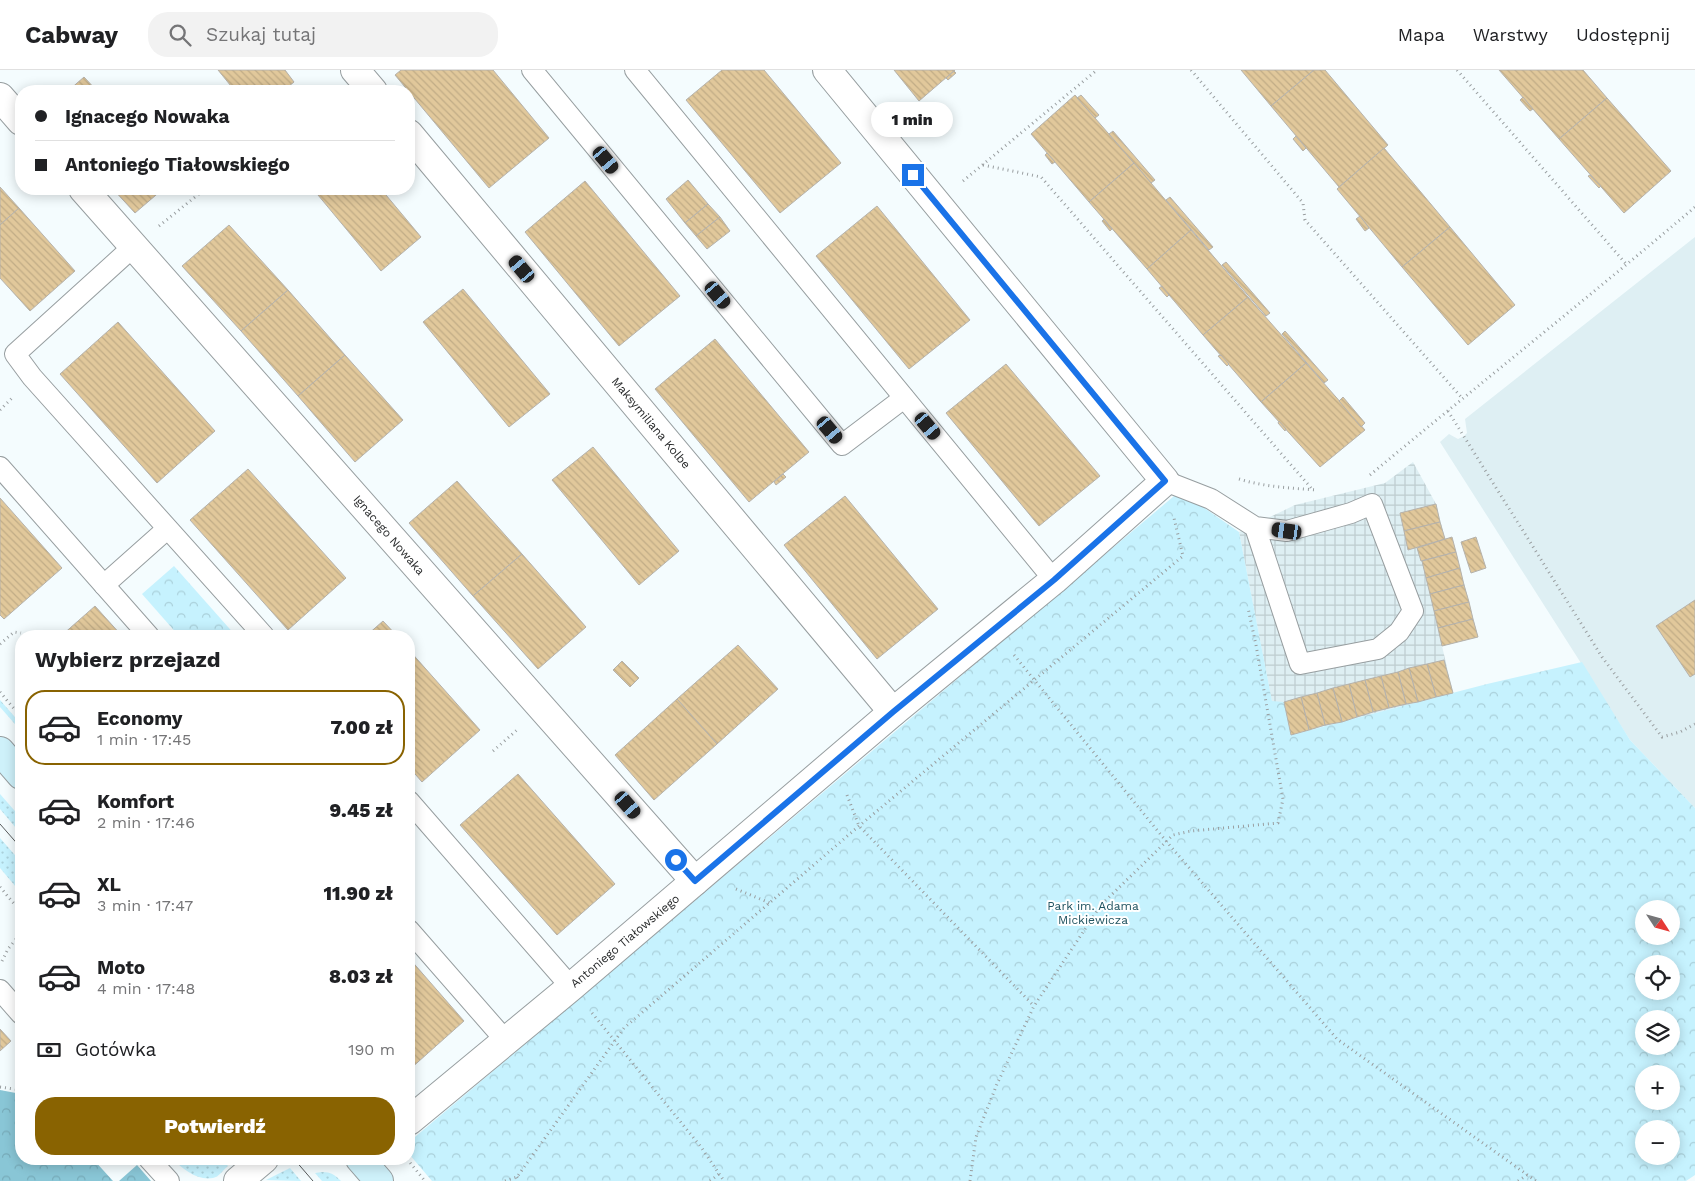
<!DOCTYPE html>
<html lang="pl">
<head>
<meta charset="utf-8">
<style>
	:root { --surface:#fff; --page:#f2f2f2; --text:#202124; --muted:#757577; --line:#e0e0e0; --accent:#896301 }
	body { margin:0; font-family:"Work Sans",sans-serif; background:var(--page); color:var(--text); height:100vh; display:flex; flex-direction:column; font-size:19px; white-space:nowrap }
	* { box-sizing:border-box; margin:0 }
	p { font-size:16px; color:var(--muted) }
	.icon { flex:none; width:28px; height:28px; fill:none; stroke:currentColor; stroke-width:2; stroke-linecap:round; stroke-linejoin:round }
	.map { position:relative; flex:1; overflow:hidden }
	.sheet { position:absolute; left:15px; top:560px; width:400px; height:535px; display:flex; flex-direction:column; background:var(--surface); border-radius:20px; box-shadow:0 2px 12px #0003 }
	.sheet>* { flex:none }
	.guide { position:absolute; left:15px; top:15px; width:400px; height:110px; border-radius:20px; box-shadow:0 2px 12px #0003; display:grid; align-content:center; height:110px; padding:0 20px; background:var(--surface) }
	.needle { width:32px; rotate:126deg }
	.controls { position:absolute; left:1635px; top:830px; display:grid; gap:10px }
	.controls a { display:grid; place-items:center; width:45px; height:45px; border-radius:50%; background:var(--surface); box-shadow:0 2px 12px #0003; font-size:25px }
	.end { position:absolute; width:22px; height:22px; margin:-11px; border:6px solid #1a73e8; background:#fff; box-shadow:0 0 0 2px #fff }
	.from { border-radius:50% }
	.bubble { position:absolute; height:35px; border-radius:18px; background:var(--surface); box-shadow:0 2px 12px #0003; font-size:16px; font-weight:800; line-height:35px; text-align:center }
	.car { position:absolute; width:15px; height:30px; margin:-15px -8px; border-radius:6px; box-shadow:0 0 4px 1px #0007; background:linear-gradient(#222 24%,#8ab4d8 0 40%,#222 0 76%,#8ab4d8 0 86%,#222 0) }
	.guide b { display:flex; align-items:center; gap:18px; height:48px; font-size:19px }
	.guide b+b { border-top:1px solid var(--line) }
	.guide i { width:12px; height:12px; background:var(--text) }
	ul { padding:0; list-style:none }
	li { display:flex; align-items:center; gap:15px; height:75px; margin:0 10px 8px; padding:0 10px; border:2px solid transparent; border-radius:20px }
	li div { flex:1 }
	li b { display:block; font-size:19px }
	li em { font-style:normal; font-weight:800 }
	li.active { border-color:var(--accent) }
	li>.icon { width:45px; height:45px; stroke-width:1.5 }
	h2 { padding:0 20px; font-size:22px; line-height:60px }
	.pay { display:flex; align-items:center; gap:12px; height:55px; padding:0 20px; font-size:19px }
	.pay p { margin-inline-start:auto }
	.primary-button { display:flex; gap:10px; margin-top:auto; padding:10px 20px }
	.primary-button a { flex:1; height:58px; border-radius:20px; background:var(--accent); color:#fff; font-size:20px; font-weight:800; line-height:58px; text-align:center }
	header { display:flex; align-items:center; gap:30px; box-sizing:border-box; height:70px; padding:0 25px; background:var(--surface); border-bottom:1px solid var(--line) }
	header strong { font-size:24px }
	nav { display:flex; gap:28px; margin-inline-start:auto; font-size:18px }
	.search { width:350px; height:45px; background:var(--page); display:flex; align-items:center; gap:12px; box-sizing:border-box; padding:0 18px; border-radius:20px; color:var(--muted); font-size:19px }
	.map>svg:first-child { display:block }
	.built { fill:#deeff3 }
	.industrial { fill:url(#industrial-grid) }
	.grass { fill:url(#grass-dots) }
	.forest { fill:url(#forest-crowns) }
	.park { fill:url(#park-crowns); fill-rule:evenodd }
	.building { fill:url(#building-back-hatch); stroke:#b5b2ac }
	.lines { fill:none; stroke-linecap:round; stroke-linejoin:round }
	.lane-casing { stroke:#979ea0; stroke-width:22 }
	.street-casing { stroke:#979ea0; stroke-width:30 }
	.secondary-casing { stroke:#979ea0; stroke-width:30 }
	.path { stroke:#999ea0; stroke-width:3; stroke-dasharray:1 4; stroke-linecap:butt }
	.lane { stroke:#fff; stroke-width:20 }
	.street { stroke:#fff; stroke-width:28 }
	.secondary { stroke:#cef1fa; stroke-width:28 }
	.tram { stroke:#585b5c; stroke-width:1 }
	.route { stroke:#1a73e8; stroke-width:6 }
	.labels { text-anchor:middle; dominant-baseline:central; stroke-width:4; stroke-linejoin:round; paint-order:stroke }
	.street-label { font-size:12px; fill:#282a2b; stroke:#fff }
	.park-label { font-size:12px; fill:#215461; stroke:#fff }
</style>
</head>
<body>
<header>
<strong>Cabway</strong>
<div class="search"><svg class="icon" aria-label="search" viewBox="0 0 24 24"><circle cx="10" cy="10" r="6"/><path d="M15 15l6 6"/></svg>Szukaj tutaj</div>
<nav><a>Mapa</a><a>Warstwy</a><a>Udostępnij</a></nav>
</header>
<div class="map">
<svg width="1695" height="1111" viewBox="0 0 1695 1111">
	<defs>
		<pattern id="industrial-grid" width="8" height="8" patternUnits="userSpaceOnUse" patternTransform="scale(1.25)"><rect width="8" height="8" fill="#deeff3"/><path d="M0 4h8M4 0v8" fill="none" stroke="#becdd0"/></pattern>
		<pattern id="grass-dots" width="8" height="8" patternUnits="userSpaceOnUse" patternTransform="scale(1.25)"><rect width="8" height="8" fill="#c6f2fe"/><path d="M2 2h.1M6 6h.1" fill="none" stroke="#aad0da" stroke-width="1.8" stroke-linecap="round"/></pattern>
		<pattern id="forest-crowns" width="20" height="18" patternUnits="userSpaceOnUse" patternTransform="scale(1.25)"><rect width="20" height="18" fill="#89c6d6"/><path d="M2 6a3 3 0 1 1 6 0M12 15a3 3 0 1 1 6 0" fill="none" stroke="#76aab8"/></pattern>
		<pattern id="park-crowns" width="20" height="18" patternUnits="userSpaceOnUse" patternTransform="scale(1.25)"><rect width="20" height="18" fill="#c6f2fe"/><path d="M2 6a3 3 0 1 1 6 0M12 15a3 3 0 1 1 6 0" fill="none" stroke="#aad0da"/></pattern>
		<pattern id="building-back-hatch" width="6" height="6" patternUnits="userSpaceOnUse" patternTransform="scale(1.25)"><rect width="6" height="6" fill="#e1c89b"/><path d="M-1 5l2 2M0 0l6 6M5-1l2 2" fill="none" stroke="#c1ac86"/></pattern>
	</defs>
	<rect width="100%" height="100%" fill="#f4fcfe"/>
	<polygon class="built" points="1695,167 1695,738 1630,670 1440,372 1449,364 1458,369 1464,366 1467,363 1465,349"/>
	<polygon class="industrial" points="1413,392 1436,434 1445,469 1452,467 1478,567 1442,576 1453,623 1291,665 1272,632 1239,462 1295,435 1385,413"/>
	<g class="grass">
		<polygon points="0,630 21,654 21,661 0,637"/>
		<polygon points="0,724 21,748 21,764 0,739"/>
		<polygon points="0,768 21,792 21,823 0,798"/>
		<path d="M 173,1089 L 222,1089 L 228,1096 C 224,1099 219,1107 213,1108 C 198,1111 182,1099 173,1089 Z"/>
		<polygon points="290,1098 301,1111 266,1110"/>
		<path d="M 322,1102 C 331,1102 335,1105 341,1111 L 322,1111 L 315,1103 Z"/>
	</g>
	<g class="forest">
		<polygon points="0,1020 21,1024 21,1089 93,1089 113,1111 0,1111"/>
		<polygon points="137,1095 151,1111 119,1111"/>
	</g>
	<g class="park">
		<path d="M 1180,421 L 1239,462 L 1272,631 L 1284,632 L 1291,665 L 1487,614 L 1582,592 L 1630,670 L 1695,738 L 1695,1105 L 1686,1111 L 432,1111 L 409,1084 L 409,1072 ZM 1644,839 L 1671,839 L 1671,866 L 1644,866 ZM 1644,894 L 1671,894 L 1671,921 L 1644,921 ZM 1644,949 L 1671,949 L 1671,976 L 1644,976 ZM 1644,1004 L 1671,1004 L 1671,1031 L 1644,1031 ZM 1644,1059 L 1671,1059 L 1671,1086 L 1644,1086 Z"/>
		<polygon points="174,496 236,566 179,566 142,524"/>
	</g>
	<g class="building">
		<polygon points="218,0 285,0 294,12 283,21 235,21"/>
		<polygon points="401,0 493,0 549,68 489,118 395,5"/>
		<polygon points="722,0 764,0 841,93 780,143 686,30"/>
		<polygon points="894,0 955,0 919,31"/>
		<polygon points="1241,0 1314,0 1271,36"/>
		<polygon points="1314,0 1325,0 1388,75 1339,117 1271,36"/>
		<polygon points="1499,0 1583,0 1607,28 1559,69"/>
		<polygon points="954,1 956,3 948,10 946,8"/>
		<polygon points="84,7 97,21 68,21"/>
		<polygon points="1075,25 1134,93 1089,132 1031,64"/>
		<polygon points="1081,25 1099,45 1095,48 1077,28"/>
		<polygon points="1523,27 1533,39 1530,41 1520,30"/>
		<polygon points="1607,28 1671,101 1624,143 1559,69"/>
		<polygon points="1113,61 1155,110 1151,113 1109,64"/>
		<polygon points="1296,66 1306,78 1303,81 1293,69"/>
		<polygon points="1384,78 1450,157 1402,197 1337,119"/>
		<polygon points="1047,83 1055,92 1052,94 1045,85"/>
		<polygon points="1134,93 1191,160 1147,199 1089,132"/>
		<polygon points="1590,105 1601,116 1599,118 1588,106"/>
		<polygon points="688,110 708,134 685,153 666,129"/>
		<polygon points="585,111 680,226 619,276 525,162"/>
		<polygon points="0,117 19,138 0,155"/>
		<polygon points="113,119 163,119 135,143"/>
		<polygon points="313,119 381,119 421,167 381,201"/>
		<polygon points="1170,127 1213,177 1209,180 1166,130"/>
		<polygon points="708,134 720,147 696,166 685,153"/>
		<polygon points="877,136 970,250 909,299 816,186"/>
		<polygon points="19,138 75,201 30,241 0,208 0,155"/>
		<polygon points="1360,146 1369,158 1365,161 1356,149"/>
		<polygon points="720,147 730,161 707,179 696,166"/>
		<polygon points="1104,149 1112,159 1110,161 1102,151"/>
		<polygon points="229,155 288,220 241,261 182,196"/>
		<polygon points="1450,157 1515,235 1468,275 1402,197"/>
		<polygon points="1191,160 1248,227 1203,265 1147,199"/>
		<polygon points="1226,192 1270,243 1266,246 1222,195"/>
		<polygon points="1162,216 1169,225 1167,227 1159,218"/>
		<polygon points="463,219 550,324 509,357 423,252"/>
		<polygon points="288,220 345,285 298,326 241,261"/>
		<polygon points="1248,227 1306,293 1261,332 1203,265"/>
		<polygon points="118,252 215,361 157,413 60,304"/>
		<polygon points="1285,261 1328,310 1324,313 1282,264"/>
		<polygon points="715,269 809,382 749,432 655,319"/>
		<polygon points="345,285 403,350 355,392 298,326"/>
		<polygon points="1221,285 1229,294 1227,296 1218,286"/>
		<polygon points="1306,293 1365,360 1320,397 1261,332"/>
		<polygon points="1006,294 1100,406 1039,456 946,343"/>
		<polygon points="1343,327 1365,353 1361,357 1339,331"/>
		<polygon points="1279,351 1286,359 1285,361 1278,353"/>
		<polygon points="593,377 679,481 639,515 552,410"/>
		<polygon points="248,399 346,508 288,560 190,450"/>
		<polygon points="783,404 786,407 776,415 774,412"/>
		<polygon points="457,411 522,484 473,526 409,453"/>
		<polygon points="845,426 938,539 877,589 784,475"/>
		<polygon points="0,428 62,498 4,549 0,545"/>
		<polygon points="1436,434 1440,452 1404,461 1400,443"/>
		<polygon points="1440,452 1445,469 1408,480 1404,461"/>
		<polygon points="1452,467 1456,482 1421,491 1417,478"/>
		<polygon points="1476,467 1486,498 1471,503 1461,472"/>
		<polygon points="1456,482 1460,498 1426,508 1422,491"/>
		<polygon points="522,484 586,557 538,599 473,526"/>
		<polygon points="1460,498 1464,515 1430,524 1426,508"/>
		<polygon points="1464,515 1469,532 1434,541 1430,524"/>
		<polygon points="1695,530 1695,604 1690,607 1656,556"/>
		<polygon points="1469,532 1473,549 1438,558 1434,541"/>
		<polygon points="95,536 122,566 61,566"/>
		<polygon points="1473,549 1478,567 1442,576 1438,558"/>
		<polygon points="383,551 397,566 366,566"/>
		<polygon points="738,575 778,619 717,674 677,629"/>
		<polygon points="409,580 480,660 422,712 409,697"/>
		<polygon points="1444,590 1453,623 1436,627 1427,594"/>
		<polygon points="622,591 639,608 630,617 613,600"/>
		<polygon points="1427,594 1436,627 1418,632 1409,598"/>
		<polygon points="1409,598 1418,632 1406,634 1398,602"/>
		<polygon points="1398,602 1406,634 1389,638 1381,606"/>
		<polygon points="1381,606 1389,638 1373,642 1365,610"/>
		<polygon points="1365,610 1373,642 1357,647 1349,614"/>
		<polygon points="1349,614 1357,647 1342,652 1333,618"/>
		<polygon points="1333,618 1342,652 1325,655 1317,623"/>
		<polygon points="1317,623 1325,655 1309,660 1301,627"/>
		<polygon points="1301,627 1309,660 1291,665 1284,632"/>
		<polygon points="677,629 717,674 654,730 615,685"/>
		<polygon points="518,704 615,814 557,865 460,755"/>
		<polygon points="409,888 464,951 409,1000"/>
		<polygon points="0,959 11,971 0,981"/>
	</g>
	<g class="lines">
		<defs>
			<g id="lane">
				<polyline points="532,0 842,375 904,328"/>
				<polyline points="635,0 1054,510"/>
				<polyline points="134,176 15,284 32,307 264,566"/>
				<polyline points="0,397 149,566"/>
				<polyline points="1165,411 1211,429 1255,457 1300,594 1378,579 1399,562 1413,541 1372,434 1351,443 1287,461 1255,457"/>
				<polyline points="104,515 167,459"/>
				<polyline points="409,731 571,917"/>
				<polyline points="409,860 506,971"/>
				<polyline points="0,920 21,944"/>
				<polyline points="149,1089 169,1111"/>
			</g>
			<g id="street">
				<polyline points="355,0 373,21"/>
				<polyline points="0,27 21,51"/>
				<polyline points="409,64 893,642"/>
				<polyline points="83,119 695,811"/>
				<polyline points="409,1051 571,917 893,642 1054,510 1165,411 827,0"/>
				<polyline points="238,1111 264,1089"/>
			</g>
			<g id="secondary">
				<polyline points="0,681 21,705"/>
				<polyline points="360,1089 379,1111"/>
			</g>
		</defs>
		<use href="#lane" class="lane-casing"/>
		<use href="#street" class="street-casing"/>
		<use href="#secondary" class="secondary-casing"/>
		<g class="path">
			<polyline points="1191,0 1303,133 1305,150 1462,328"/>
			<polyline points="1457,0 1627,195"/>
			<polyline points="983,95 1041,107 1312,419"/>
			<polyline points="963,111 1097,0"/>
			<polyline points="159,156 205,119"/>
			<polyline points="0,340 12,328"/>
			<polyline points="1448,341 1602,587 1662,667 1680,662 1695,654"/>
			<path d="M 1370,405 C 1478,315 1588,228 1695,137"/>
			<path d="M 1239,409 C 1265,417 1290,418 1317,420"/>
			<polyline points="0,574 14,562 21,563"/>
			<polyline points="1014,585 1166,771 1337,969 1536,1111"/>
			<polyline points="0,622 21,647"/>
			<polyline points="493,681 517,660"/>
			<polyline points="847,725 859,756 1034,936"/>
			<polyline points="0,817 21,842"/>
			<polyline points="736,819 770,833"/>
			<polyline points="2,891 8,879 21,863"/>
			<polyline points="592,943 701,1077 724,1111"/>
			<polyline points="0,1017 21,1020"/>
			<polyline points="407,1089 425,1111"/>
			<polyline points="517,1107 520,1111"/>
			<polyline points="505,1111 517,1107 624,958 859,756 1183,486 1174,448"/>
			<polyline points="710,1111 719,1104"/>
			<polyline points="970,1111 976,1067 997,1014 1034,936 1101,835 1173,765 1191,761 1278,753 1283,729 1256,575 1248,538"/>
			<polyline points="1518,1111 1527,1105"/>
		</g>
		<use href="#lane" class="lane"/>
		<use href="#street" class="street"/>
		<use href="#secondary" class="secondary"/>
		<g class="tram">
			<polyline points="0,754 21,778"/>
			<polyline points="294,1089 313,1111"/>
		</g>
	</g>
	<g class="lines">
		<polyline class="route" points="676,790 695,811 893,642 1054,510 1165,411 913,105"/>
	</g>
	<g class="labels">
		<g class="street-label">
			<text transform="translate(651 353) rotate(50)">Maksymiliana Kolbe</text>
			<text transform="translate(389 465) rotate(49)">Ignacego Nowaka</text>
			<text transform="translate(625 871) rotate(-40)">Antoniego Tiałowskiego</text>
		</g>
		<g class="park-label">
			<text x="1093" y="836">Park im. Adama<tspan x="1093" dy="14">Mickiewicza</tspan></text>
		</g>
	</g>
</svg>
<div class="controls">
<a><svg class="needle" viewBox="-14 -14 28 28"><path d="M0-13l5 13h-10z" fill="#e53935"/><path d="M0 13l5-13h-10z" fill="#757577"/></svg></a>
<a><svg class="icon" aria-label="locate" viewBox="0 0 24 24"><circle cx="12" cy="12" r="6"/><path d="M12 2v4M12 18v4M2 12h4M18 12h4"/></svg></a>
<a><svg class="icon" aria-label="layers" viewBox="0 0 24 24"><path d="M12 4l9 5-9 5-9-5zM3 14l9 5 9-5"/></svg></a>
<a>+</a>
<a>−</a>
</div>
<i class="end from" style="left:676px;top:790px"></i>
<i class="end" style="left:913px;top:105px"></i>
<div class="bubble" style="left:871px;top:32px;width:82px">1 min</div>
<i class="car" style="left:606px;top:90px;rotate:140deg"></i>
<i class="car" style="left:522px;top:199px;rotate:320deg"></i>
<i class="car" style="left:718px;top:225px;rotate:140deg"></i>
<i class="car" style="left:928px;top:356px;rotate:140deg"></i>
<i class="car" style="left:830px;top:360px;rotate:140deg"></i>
<i class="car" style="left:1287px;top:461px;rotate:278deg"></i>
<i class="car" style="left:628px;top:735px;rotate:139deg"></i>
<div class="guide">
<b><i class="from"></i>Ignacego Nowaka</b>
<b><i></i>Antoniego Tiałowskiego</b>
</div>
<section class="sheet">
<h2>Wybierz przejazd</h2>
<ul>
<li class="active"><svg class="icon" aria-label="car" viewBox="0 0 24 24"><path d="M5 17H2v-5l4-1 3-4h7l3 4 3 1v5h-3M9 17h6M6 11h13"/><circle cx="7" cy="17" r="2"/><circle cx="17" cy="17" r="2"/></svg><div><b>Economy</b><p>1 min · 17:45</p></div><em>7.00 zł</em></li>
<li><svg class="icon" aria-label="car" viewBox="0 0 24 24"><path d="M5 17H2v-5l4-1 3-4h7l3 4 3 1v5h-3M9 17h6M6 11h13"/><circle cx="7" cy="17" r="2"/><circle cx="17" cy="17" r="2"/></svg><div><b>Komfort</b><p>2 min · 17:46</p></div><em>9.45 zł</em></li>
<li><svg class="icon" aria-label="car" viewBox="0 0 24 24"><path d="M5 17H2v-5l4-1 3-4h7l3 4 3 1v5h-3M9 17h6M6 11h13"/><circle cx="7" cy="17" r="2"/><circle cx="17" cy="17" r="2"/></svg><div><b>XL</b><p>3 min · 17:47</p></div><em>11.90 zł</em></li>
<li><svg class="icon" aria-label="car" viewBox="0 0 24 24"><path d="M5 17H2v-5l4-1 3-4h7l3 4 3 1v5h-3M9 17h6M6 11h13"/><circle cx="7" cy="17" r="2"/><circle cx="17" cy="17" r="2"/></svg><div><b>Moto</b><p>4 min · 17:48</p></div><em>8.03 zł</em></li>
</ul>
<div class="pay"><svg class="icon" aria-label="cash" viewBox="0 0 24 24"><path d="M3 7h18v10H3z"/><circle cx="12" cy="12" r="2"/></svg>Gotówka<p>190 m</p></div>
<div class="primary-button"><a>Potwierdź</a></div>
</section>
</div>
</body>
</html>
